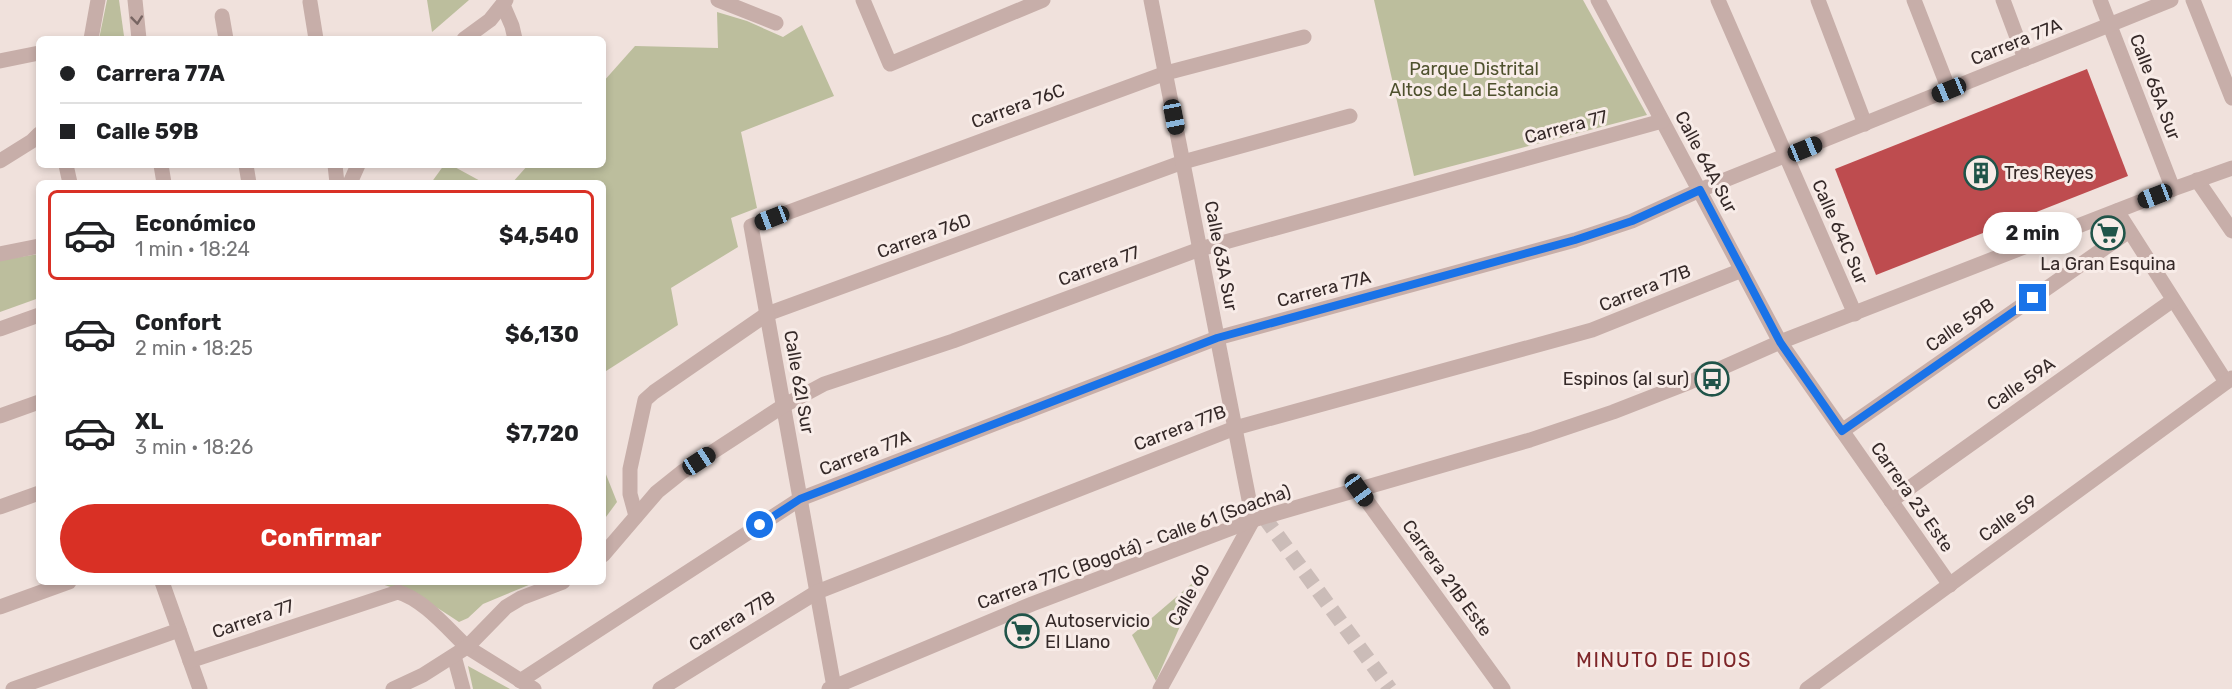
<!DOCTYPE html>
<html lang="es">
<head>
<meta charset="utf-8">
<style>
	:root { --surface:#fff; --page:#f6f6f6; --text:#202124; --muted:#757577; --line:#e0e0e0; --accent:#d93025 }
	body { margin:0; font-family:Rubik,sans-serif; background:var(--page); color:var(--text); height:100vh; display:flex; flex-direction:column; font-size:22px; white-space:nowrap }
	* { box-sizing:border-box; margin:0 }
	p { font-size:20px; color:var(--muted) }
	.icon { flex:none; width:33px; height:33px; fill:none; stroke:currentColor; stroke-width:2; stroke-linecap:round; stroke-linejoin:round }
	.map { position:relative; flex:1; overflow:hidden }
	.sheet { position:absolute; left:36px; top:180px; width:570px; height:405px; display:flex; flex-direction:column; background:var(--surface); border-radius:9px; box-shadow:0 3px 9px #0003 }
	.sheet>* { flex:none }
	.hud { position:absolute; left:36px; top:36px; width:570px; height:132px; border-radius:9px; box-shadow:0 3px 9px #0003; display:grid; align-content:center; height:132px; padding:0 24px; background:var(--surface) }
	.end { position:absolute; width:27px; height:27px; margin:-14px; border:8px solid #1a73e8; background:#fff; box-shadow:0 0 0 3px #fff }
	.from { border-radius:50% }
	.bubble { position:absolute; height:42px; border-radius:21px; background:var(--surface); box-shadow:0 3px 9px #0003; font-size:20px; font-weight:700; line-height:42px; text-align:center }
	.car { position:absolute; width:18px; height:36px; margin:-18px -9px; border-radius:8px; box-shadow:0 0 4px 2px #0007; background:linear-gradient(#222 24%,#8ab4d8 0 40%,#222 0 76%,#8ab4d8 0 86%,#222 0) }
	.hud b { display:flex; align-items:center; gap:21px; height:57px; font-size:22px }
	.hud b+b { border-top:2px solid var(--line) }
	.hud i { width:15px; height:15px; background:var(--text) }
	ul { padding:10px 0 0; list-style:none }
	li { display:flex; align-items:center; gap:18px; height:90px; margin:0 12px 9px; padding:0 12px; border:3px solid transparent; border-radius:9px }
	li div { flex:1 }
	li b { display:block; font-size:22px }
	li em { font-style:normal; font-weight:700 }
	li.active { border-color:var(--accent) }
	li>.icon { width:54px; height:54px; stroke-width:1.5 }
	.action { display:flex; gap:12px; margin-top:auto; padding:12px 24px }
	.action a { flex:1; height:69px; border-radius:36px; background:var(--accent); color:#fff; font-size:24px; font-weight:700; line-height:69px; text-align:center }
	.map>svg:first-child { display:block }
	.green { fill:#bcbe9d }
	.building { fill:#be4c4f }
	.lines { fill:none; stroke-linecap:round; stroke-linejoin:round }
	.minor-tunnel { stroke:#cbbcb8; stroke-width:15; stroke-dasharray:15 8; stroke-linecap:butt }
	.minor { stroke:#c7aea9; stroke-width:15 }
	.tertiary { stroke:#c7aea9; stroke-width:15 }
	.oneway { stroke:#776562 }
	.route { stroke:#1a73e8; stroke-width:8 }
	.labels { text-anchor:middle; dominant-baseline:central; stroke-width:6; stroke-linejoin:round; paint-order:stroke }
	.street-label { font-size:18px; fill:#352928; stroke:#f8ece8 }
	.park-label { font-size:18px; fill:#4e512d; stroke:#f8ece8 }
	.poi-label { font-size:18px; fill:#352928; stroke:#f8ece8; text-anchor:start }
	.neighbourhood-label { font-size:20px; letter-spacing:1.5px; fill:#7e2629; stroke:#f8ece8 }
</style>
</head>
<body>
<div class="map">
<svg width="2232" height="689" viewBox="0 0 2232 689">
	<rect width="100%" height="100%" fill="#f0e1dc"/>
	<g class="green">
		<polygon points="107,0 119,0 124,36 99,39"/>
		<polygon points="427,0 469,0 432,32"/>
		<polygon points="1374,0 1583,0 1647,115 1414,176"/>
		<polygon points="717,12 747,21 783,37 802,25 834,96 741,132 757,208 731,218 738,247 671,288 678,325 603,373 603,183 512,183 528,165 603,165 603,82 635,46 718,48"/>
		<polygon points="444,165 451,165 484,183 431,183"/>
		<polygon points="39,254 39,298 0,312 0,260"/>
		<polygon points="603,467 617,502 603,521"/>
		<polygon points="1203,574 1156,681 1132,635"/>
		<path d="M 374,582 L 536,582 L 483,604 L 468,618 L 459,622 C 432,603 405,590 374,582 Z"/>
		<polygon points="468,666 510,689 473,689"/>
	</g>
	<polygon class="building" points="2087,69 2128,176 1876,275 1835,169"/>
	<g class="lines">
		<polyline class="minor-tunnel" points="1264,517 1390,689"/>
		<g class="minor">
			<polyline points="135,0 139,39"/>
			<polyline points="718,0 776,23"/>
			<polyline points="863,0 890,64 1043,0"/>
			<polyline points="1598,0 1780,342 1950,585"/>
			<polyline points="1718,0 1855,314"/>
			<polyline points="1818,0 1865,124"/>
			<polyline points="1914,0 1949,90"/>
			<polyline points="2003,0 2025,59"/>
			<polyline points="2100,0 2173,189"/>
			<polyline points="2193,0 2232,98"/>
			<polyline points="310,2 316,39"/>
			<polyline points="503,5 512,26 515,39"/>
			<polyline points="222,16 226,39"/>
			<polyline points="91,39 98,0"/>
			<polyline points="0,61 39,53"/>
			<polyline points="0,161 32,141 39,134"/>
			<polyline points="66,165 70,183"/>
			<polyline points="161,165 164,183"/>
			<polyline points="246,165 249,183"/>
			<polyline points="335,165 337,183"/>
			<polyline points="2197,180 2232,231"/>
			<polyline points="2117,211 2226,382"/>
			<polyline points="1200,249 1662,121"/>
			<polyline points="0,254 39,246"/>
			<polyline points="0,416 39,402"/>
			<polyline points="1842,431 2129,231"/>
			<polyline points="1359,490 1503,689"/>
			<polyline points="1891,501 2173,300"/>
			<polyline points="0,507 39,493"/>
			<polyline points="636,516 630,494 630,469 645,400 654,392 767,314 1183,162 1350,116"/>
			<polyline points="162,582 200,689"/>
			<polyline points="0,607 69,582"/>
			<polyline points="454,656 463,689"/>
			<path d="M 190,661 L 398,592 C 423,599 448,629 467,647"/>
			<polyline points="520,681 800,499 1217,338 1575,240 1632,221 1700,190 2171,0"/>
			<polyline points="834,687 751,226 1166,73 1304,37"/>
			<polyline points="13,689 179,630"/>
			<polyline points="660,689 817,592 1235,428 1592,330 1742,270"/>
			<polyline points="1160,689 1253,520"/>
			<polyline points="1807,689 2232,378"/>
		</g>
		<g class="tertiary">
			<polyline points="1151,0 1253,520"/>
			<polyline points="464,39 490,20 506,0"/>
			<polyline points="350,183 358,165"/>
			<polyline points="0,329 39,315"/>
			<polyline points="603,555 657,492 682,472 783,406 824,384 953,341 1200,249"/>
			<polyline points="467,647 534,689"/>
			<polyline points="393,689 423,675 467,647 506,607 521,598 563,582"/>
			<polyline points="829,689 1032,604 1253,520 1530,440 1613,412 1690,382 1780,342 2173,189 2232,168"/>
		</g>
	</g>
	<defs><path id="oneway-chevron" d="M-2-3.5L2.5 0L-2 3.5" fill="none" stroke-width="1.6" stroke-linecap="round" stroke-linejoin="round" transform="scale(1.5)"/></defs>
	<use class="oneway" href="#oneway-chevron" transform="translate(137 20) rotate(84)"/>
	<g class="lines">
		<polyline class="route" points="760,525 800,499 1217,338 1575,240 1632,221 1700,190 1780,342 1842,431 2033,298"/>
	</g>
	<defs>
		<symbol id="building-ring" viewBox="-11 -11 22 22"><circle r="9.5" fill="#f8ece8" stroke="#205449" stroke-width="1.5"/><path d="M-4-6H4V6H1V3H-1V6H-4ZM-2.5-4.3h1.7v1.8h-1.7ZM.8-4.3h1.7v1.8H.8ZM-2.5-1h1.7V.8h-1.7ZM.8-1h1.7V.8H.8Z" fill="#205449"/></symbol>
		<symbol id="supermarket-ring" viewBox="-11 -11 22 22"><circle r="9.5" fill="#f8ece8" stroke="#205449" stroke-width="1.5"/><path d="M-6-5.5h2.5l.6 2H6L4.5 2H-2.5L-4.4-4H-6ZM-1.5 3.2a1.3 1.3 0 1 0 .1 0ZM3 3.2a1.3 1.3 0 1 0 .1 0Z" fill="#205449"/></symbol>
		<symbol id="bus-ring" viewBox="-11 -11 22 22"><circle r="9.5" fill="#f8ece8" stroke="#205449" stroke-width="1.5"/><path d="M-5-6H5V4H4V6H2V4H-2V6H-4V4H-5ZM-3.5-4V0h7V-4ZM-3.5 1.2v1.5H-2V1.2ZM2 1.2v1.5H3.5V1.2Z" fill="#205449"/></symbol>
	</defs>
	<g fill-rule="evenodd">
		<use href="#building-ring" x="1962" y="154" width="38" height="38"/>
		<use href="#supermarket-ring" x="2089" y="214" width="38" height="38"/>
		<use href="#bus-ring" x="1693" y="360" width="38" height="38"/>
		<use href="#supermarket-ring" x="1003" y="612" width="38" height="38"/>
	</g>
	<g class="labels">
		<g class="street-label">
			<text transform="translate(2016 42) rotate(-22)">Carrera 77A</text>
			<text transform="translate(2155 87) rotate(69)">Calle 65A Sur</text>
			<text transform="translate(1018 106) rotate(-20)">Carrera 76C</text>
			<text transform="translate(1566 127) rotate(-15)">Carrera 77</text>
			<text transform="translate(1706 162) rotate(62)">Calle 64A Sur</text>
			<text transform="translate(1840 232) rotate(66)">Calle 64C Sur</text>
			<text transform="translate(924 236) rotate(-20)">Carrera 76D</text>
			<text transform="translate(1221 256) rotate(79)">Calle 63A Sur</text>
			<text transform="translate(1099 266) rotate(-20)">Carrera 77</text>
			<text transform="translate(1645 288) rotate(-22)">Carrera 77B</text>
			<text transform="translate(1324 289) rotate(-15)">Carrera 77A</text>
			<text transform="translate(1960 325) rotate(-35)">Calle 59B</text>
			<text transform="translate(799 382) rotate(80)">Calle 62I Sur</text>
			<text transform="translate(2021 384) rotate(-35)">Calle 59A</text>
			<text transform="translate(1180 428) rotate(-21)">Carrera 77B</text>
			<text transform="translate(865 453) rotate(-21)">Carrera 77A</text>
			<text transform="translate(1912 497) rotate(55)">Carrera 23 Este</text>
			<text transform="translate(2008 518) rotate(-36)">Calle 59</text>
			<text transform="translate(1134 547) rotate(-20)">Carrera 77C (Bogotá) - Calle 61 (Soacha)</text>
			<text transform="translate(1447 578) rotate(54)">Carrera 21B Este</text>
			<text transform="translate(1189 595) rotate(-61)">Calle 60</text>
			<text transform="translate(253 619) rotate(-19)">Carrera 77</text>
			<text transform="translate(732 621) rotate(-32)">Carrera 77B</text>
		</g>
		<g class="park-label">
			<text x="1474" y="69">Parque Distrital<tspan x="1474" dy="21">Altos de La Estancia</tspan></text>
		</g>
		<g class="poi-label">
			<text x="2004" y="173">Tres Reyes</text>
			<text x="2108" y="264" text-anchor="middle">La Gran Esquina</text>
			<text x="1689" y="379" text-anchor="end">Espinos (al sur)</text>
			<text x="1045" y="621">Autoservicio<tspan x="1045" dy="21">El Llano</tspan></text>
		</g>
		<g class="neighbourhood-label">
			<text x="1664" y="660">MINUTO DE DIOS</text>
		</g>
	</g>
</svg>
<i class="end from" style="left:760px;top:525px"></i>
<i class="end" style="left:2033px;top:298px"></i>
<div class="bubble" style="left:1983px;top:212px;width:99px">2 min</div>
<i class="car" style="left:1949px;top:90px;rotate:248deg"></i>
<i class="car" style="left:1174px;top:117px;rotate:169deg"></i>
<i class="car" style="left:1805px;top:149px;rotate:68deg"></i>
<i class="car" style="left:2155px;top:196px;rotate:249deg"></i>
<i class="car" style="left:772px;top:218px;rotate:249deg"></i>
<i class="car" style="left:699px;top:461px;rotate:57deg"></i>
<i class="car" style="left:1359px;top:490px;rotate:144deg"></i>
<div class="hud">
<b><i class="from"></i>Carrera 77A</b>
<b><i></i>Calle 59B</b>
</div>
<section class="sheet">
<ul>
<li class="active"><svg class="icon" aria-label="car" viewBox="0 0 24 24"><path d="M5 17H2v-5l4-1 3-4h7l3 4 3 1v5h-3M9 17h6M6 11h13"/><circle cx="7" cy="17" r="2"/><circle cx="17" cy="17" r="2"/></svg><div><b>Económico</b><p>1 min · 18:24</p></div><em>$4,540</em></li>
<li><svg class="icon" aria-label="car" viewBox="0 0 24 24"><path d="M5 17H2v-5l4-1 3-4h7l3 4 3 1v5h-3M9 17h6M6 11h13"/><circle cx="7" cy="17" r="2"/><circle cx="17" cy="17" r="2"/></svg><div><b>Confort</b><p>2 min · 18:25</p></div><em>$6,130</em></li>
<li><svg class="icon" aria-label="car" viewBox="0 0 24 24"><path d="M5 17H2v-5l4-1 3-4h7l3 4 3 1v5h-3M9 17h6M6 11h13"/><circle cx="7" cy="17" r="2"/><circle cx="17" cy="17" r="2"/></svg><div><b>XL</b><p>3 min · 18:26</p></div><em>$7,720</em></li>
</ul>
<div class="action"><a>Confirmar</a></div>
</section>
</div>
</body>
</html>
